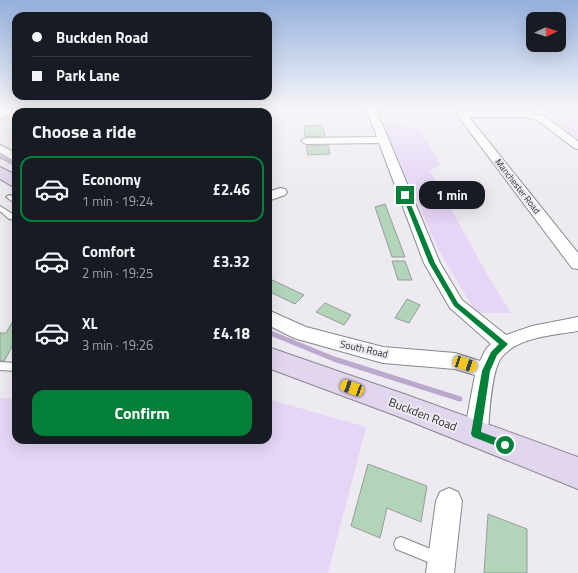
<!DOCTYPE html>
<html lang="en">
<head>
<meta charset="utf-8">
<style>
	:root { --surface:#171b24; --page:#242831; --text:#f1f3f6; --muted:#9ea1a6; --line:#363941; --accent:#02803a }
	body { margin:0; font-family:"Titillium Web",sans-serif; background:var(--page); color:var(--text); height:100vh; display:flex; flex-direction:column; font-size:15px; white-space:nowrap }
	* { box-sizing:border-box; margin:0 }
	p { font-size:13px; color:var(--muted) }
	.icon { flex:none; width:22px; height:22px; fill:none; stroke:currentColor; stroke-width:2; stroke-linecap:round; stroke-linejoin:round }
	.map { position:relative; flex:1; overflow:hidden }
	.sheet { position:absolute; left:12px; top:108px; width:260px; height:336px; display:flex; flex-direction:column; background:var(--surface); border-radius:12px; box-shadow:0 4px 16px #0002 }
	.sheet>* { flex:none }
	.banner { position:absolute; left:12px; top:12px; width:260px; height:88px; border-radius:12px; box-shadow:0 4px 16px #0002; display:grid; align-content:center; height:88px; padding:0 20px; background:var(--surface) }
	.needle { width:26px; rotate:86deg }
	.fabs { position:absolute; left:526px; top:12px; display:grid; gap:8px }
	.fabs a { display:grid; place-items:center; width:40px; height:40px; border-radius:8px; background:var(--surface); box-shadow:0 4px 16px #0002; font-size:20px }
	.end { position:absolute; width:18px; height:18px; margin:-9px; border:5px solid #02803a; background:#fff; box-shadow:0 0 0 2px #fff }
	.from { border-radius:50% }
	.bubble { position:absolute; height:28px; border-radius:12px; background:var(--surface); box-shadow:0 4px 16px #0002; font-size:13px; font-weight:700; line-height:28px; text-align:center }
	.car { position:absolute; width:12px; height:24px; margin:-12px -6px; border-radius:5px; box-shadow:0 0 3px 1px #0007; background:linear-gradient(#f5c518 24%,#345 0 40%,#f5c518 0 76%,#345 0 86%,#f5c518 0) }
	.banner b { display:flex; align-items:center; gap:14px; height:38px; font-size:15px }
	.banner b+b { border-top:1px solid var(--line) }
	.banner i { width:10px; height:10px; background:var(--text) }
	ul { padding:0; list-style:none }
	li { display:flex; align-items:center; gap:12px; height:66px; margin:0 8px 6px; padding:0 12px; border:2px solid transparent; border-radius:12px }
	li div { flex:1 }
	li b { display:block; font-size:15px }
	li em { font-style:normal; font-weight:700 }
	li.selected { border-color:var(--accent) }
	li>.icon { width:36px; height:36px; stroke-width:1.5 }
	h2 { padding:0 20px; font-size:18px; line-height:48px }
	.action { display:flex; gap:8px; margin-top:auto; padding:8px 20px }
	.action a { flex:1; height:46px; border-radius:12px; background:var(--accent); color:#fff; font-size:16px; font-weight:700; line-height:46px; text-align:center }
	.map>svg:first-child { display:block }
	.green { fill:#e5d5f6 }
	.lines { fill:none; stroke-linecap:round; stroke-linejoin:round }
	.stream-far1 { stroke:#baa9cc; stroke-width:3 }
	.stream { stroke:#baa9cc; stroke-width:5 }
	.building { fill:#b2d4b8; stroke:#979d98 }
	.service-casing { stroke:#89878c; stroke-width:2 }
	.minor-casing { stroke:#89878c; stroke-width:2 }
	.secondary-casing { stroke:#89878c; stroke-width:2 }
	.service { fill:#fff; fill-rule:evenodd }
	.minor { fill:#fff; fill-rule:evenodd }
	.secondary { fill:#e2d5ee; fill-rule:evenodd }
	.route { fill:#02803a }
	.labels { text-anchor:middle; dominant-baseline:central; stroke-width:4; stroke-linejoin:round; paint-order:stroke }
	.far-street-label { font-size:9px; fill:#333134; stroke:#edeaf1 }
	.street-label { font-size:10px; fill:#333134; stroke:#edeaf1 }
	.near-street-label { font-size:12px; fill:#333134; stroke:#edeaf1 }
</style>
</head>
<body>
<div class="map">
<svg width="578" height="573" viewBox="0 0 578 573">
	<rect width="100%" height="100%" fill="#edeaf1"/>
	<g class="green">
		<polygon points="542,109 578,109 578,138 546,113"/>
		<polygon points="382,123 418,128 440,164 430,171 488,276 511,313 476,313 438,249"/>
		<polygon points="0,398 16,399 16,440 268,440 268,399 366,427 328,573 0,573"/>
	</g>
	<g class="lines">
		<polyline class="stream-far1" points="0,157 16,165"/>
		<polyline class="stream" points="268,332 334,359 460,399"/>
	</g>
	<g class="building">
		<polygon points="322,125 325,136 305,137 304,126"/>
		<polygon points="328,145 330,154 308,155 306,146"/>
		<polygon points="385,204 405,257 392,257 375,207"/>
		<polygon points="392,261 405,261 412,280 398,280"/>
		<polygon points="268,278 304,295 295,304 268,291"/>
		<polygon points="407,299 420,305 409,323 395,318"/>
		<polygon points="325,303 351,315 344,325 316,312"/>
		<polygon points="16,316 16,340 4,361 0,361 0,333 6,333"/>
		<polygon points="368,464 427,486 421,522 387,508 380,538 351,526"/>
		<polygon points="488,514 527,529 527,573 484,573"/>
	</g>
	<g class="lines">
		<defs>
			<g id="service">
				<polygon points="10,195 16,198 16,204 6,197"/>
				<polygon points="0,206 16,216 16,220 9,219 0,211"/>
				<polygon points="0,362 16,363 16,371 0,370"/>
				<polygon points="401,537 443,554 445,559 443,564 438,566 396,549 394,544 396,539"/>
			</g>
			<g id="minor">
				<polygon points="2,109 13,109 4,118 0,119 0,111"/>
				<polygon points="99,109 109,109 108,112 98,112"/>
				<polygon points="194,109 204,109 203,112 193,112"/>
				<polygon points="263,109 273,109 273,111 268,114 268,112 264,112"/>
				<path d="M 366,109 L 376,109 L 440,263 L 462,300 L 506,335 L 532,326 L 578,317 L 578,331 C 554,335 517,337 501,358 C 491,372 489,416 488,434 L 484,441 L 476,445 L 468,441 L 464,434 L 475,375 L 455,369 L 383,363 L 294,338 L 268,325 L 268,310 L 306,327 L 383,347 L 455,353 L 480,361 L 486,349 L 491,344 L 450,308 L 424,263 L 379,143 L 306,144 L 301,141 L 306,138 L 377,137 Z"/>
				<polygon points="461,111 522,111 544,116 578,141 578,149 574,148 537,120 522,117 469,117 578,253 578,269 572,268 458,116 456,114"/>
				<polygon points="0,145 16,153 16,162 0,153"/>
				<polygon points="280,188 285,189 287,192 285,195 268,201 268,192"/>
				<polygon points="449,488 458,492 462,501 454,573 426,573 436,501 440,492"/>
			</g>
			<g id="secondary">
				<polygon points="0,167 16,175 16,187 10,185 0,179"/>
				<polygon points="268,347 407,395 578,457 578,489 397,416 268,368"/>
			</g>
		</defs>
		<use href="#service" class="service-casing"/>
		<use href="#minor" class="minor-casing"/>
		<use href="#secondary" class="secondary-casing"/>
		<use href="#service" class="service"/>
		<use href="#minor" class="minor"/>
		<use href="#secondary" class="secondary"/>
	</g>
	<linearGradient id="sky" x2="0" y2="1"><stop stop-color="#95b0dd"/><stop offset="0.57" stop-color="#f7f6f9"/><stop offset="1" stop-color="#f7f6f9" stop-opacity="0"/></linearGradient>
	<rect width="578" height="190" fill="url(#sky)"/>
	<polygon class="route" points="405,193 407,195 435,263 458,303 508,344 497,355 490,371 481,432 508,442 510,445 508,448 505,450 502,448 473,437 471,434 482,371 491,352 499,344 454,306 429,263 402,195"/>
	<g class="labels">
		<g class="far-street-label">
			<text transform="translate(518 186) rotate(52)">Manchester Road</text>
		</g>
		<g class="street-label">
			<text transform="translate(364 349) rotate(13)">South Road</text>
		</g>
		<g class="near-street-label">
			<text transform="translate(423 414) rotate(21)">Buckden Road</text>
		</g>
	</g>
</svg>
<div class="fabs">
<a><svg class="needle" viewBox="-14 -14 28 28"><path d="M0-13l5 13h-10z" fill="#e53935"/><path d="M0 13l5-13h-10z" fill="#9ea1a6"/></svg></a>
</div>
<i class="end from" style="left:505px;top:445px"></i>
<i class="end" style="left:405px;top:195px"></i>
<div class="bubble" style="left:419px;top:181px;width:66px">1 min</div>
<i class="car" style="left:465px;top:364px;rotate:108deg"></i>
<i class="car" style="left:352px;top:388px;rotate:290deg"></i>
<div class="banner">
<b><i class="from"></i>Buckden Road</b>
<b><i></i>Park Lane</b>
</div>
<section class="sheet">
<h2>Choose a ride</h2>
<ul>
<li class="selected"><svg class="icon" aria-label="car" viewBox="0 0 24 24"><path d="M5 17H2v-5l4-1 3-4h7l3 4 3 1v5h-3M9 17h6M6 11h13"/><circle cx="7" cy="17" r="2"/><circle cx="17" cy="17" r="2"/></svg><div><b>Economy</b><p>1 min · 19:24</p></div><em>£2.46</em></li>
<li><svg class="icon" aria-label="car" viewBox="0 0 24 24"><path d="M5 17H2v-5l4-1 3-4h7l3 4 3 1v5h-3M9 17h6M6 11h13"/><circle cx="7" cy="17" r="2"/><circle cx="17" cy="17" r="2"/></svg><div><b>Comfort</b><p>2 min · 19:25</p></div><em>£3.32</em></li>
<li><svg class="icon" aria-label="car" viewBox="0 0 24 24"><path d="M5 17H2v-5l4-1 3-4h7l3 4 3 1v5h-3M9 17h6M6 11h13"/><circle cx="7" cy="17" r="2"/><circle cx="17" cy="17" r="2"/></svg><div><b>XL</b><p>3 min · 19:26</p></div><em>£4.18</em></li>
</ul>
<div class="action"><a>Confirm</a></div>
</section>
</div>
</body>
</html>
